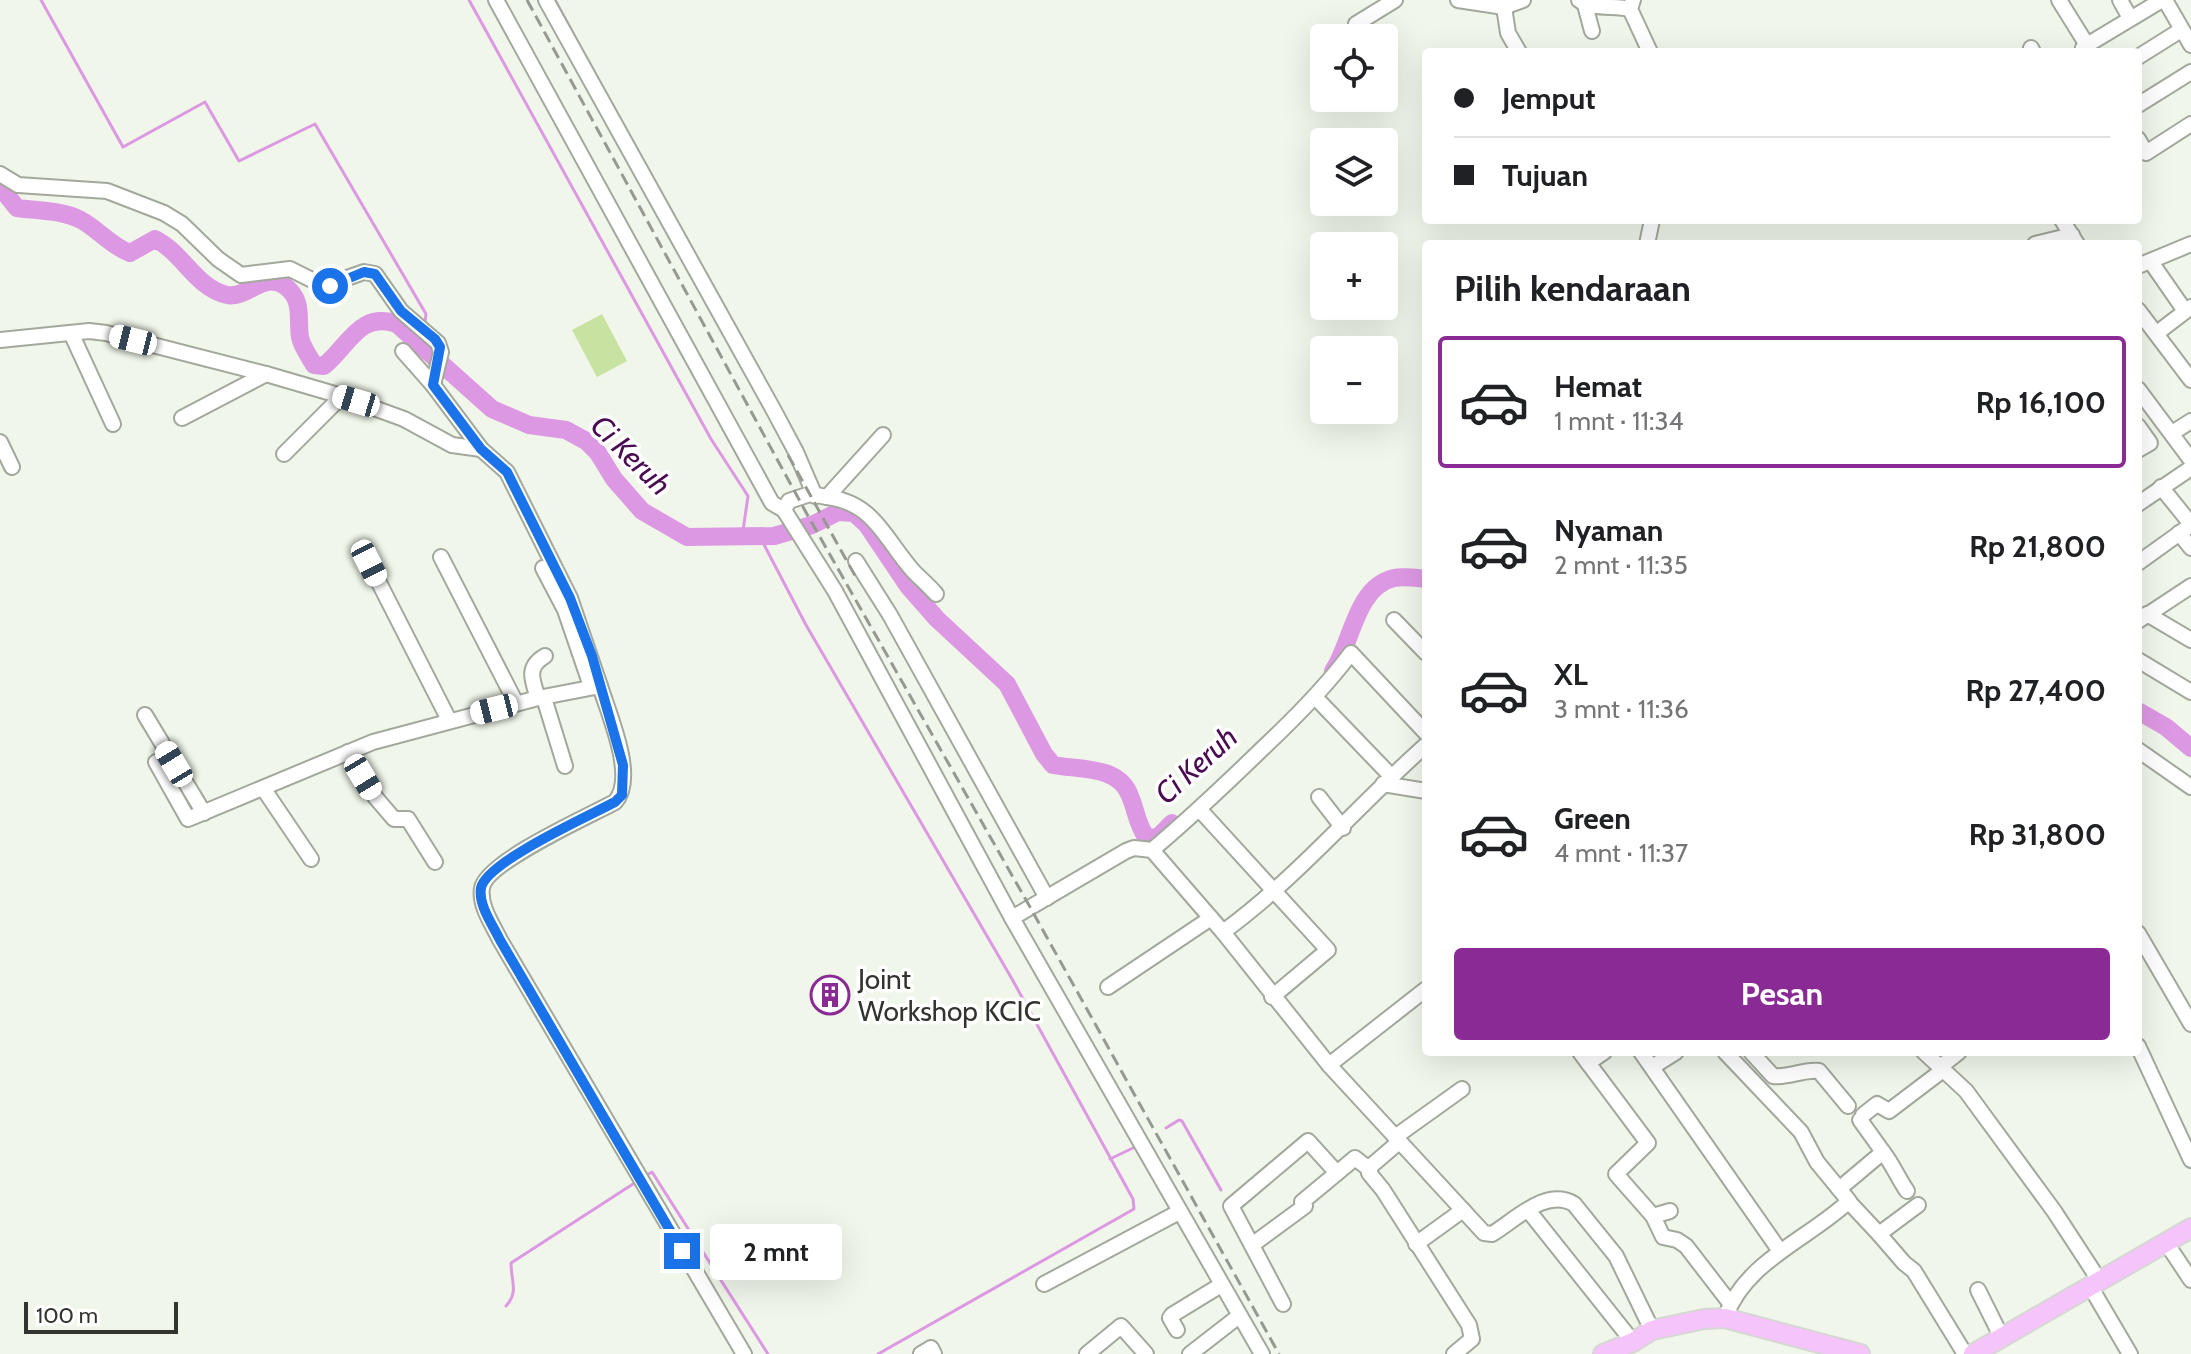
<!DOCTYPE html>
<html lang="id">
<head>
<meta charset="utf-8">
<style>
	:root { --surface:#fff; --page:#f2f2f2; --text:#202124; --muted:#757577; --line:#e0e0e0; --accent:#8a2a94 }
	body { margin:0; font-family:Cabin,sans-serif; background:var(--page); color:var(--text); height:100vh; display:flex; flex-direction:column; font-size:30px; white-space:nowrap }
	* { box-sizing:border-box; margin:0 }
	p { font-size:26px; color:var(--muted) }
	.icon { flex:none; width:44px; height:44px; fill:none; stroke:currentColor; stroke-width:2; stroke-linecap:round; stroke-linejoin:round }
	.map { position:relative; flex:1; overflow:hidden }
	.details { position:absolute; left:1422px; top:240px; width:720px; height:816px; display:flex; flex-direction:column; background:var(--surface); border-radius:8px; box-shadow:0 8px 32px #0002 }
	.details>* { flex:none }
	.guide { position:absolute; left:1422px; top:48px; width:720px; height:176px; border-radius:8px; box-shadow:0 8px 32px #0002; display:grid; align-content:center; height:176px; padding:0 32px; background:var(--surface) }
	.tools { position:absolute; left:1310px; top:24px; display:grid; gap:16px }
	.tools a { display:grid; place-items:center; width:88px; height:88px; border-radius:8px; background:var(--surface); box-shadow:0 8px 32px #0002; font-size:40px }
	.scale { position:absolute; left:24px; bottom:20px; width:154px; box-sizing:border-box; padding-left:8px; border:4px solid #32342f; border-top:0; font-size:22px; line-height:28px; white-space:nowrap; color:#32342f; -webkit-text-stroke:6px #fff; paint-order:stroke }
	.end { position:absolute; width:36px; height:36px; margin:-18px; border:10px solid #1a73e8; background:#fff; box-shadow:0 0 0 4px #fff }
	.from { border-radius:50% }
	.bubble { position:absolute; height:56px; border-radius:8px; background:var(--surface); box-shadow:0 8px 32px #0002; font-size:26px; font-weight:700; line-height:56px; text-align:center }
	.car { position:absolute; width:24px; height:48px; margin:-24px -12px; border-radius:10px; box-shadow:0 0 6px 2px #0007; background:linear-gradient(#fff 24%,#345 0 40%,#fff 0 76%,#345 0 86%,#fff 0) }
	.guide b { display:flex; align-items:center; gap:28px; height:76px; font-size:30px }
	.guide b+b { border-top:2px solid var(--line) }
	.guide i { width:20px; height:20px; background:var(--text) }
	ul { padding:0; list-style:none }
	li { display:flex; align-items:center; gap:24px; height:132px; margin:0 16px 12px; padding:0 16px; border:4px solid transparent; border-radius:8px }
	li div { flex:1 }
	li b { display:block; font-size:30px }
	li em { font-style:normal; font-weight:700 }
	li.current { border-color:var(--accent) }
	li>.icon { width:72px; height:72px; stroke-width:1.5 }
	h2 { padding:0 32px; font-size:36px; line-height:96px }
	.primary-button { display:flex; gap:16px; margin-top:auto; padding:16px 32px }
	.primary-button a { flex:1; height:92px; border-radius:8px; background:var(--accent); color:#fff; font-size:32px; font-weight:700; line-height:92px; text-align:center }
	.map>svg:first-child { display:block }
	.green { fill:#c8e2a2 }
	.lines { fill:none; stroke-linecap:round; stroke-linejoin:round }
	.stream { stroke:#dd98e3; stroke-width:3 }
	.river { stroke:#dd98e3; stroke-width:18 }
	.minor-casing { stroke:#a3a89c; stroke-width:18 }
	.major-casing { stroke:#d6d6d5; stroke-width:22 }
	.minor { stroke:#fff; stroke-width:14 }
	.major { stroke:#f5c4fa; stroke-width:18 }
	.rail { stroke:#95998f; stroke-width:3; stroke-dasharray:12 6; stroke-linecap:butt }
	.route { stroke:#1a73e8; stroke-width:10 }
	.labels { text-anchor:middle; dominant-baseline:central; stroke-width:7; stroke-linejoin:round; paint-order:stroke }
	.poi-label { font-size:28px; fill:#32342f; stroke:#fff; text-anchor:start }
	.water-label { font-size:30px; font-style:italic; fill:#4a0b51; stroke:#fff }
</style>
</head>
<body>
<div class="map">
<svg width="2191" height="1354" viewBox="0 0 2191 1354">
	<rect width="100%" height="100%" fill="#f0f6e9"/>
	<polygon class="green" points="602,314 627,361 597,377 572,330"/>
	<g class="lines">
		<g class="stream">
			<polyline points="41,0 123,147 205,102 239,161 315,124 426,314 425,322"/>
			<polyline points="469,0 711,439 748,496 742,538"/>
			<polyline points="555,0 603,89"/>
			<polyline points="760,537 806,625 1012,979 1133,1199 1134,1209 878,1354"/>
			<polyline points="1166,1128 1179,1120 1182,1121 1221,1190"/>
			<polyline points="1110,1159 1135,1147"/>
			<polyline points="647,1175 652,1172 768,1354"/>
			<path d="M 506,1306 C 519,1292 511,1281 511,1263 L 633,1184"/>
		</g>
		<g class="river">
			<path d="M 0,187 L 17,208 C 39,211 61,210 81,220 C 99,230 111,246 130,253 L 155,239 C 182,252 197,289 227,295 C 247,299 264,271 285,286 C 304,300 297,319 300,337 C 302,347 309,356 314,365 L 324,366 C 350,344 360,311 397,324 L 492,409 L 529,425 L 566,430 L 586,441 L 598,453 L 614,479 L 642,511 L 687,537 L 774,536 L 812,525 L 838,512 L 854,513 L 867,525 L 908,586 L 937,619 L 1007,684 L 1044,754 L 1053,765 C 1078,770 1119,765 1130,796 C 1136,810 1137,824 1146,837 L 1157,838 L 1172,823"/>
			<path d="M 1333,671 C 1352,644 1355,587 1394,578 C 1403,576 1417,578 1426,579"/>
			<polyline points="2138,711 2166,727 2191,748"/>
		</g>
		<defs>
			<g id="minor">
				<polyline points="496,0 772,503 784,510"/>
				<polyline points="546,0 773,409 796,452 815,496"/>
				<polyline points="1458,0 1504,7 1523,0"/>
				<path d="M 1579,0 C 1592,10 1615,5 1630,9"/>
				<polyline points="1633,0 1630,9 1650,52"/>
				<polyline points="2059,0 2087,45"/>
				<polyline points="2120,0 2130,18"/>
				<polyline points="2165,0 2191,45"/>
				<polyline points="1585,5 1592,31"/>
				<polyline points="1504,7 1508,33 1519,52"/>
				<polyline points="1356,24 1395,0"/>
				<polyline points="2031,48 2033,52"/>
				<polyline points="2085,52 2083,48 2087,45 2162,0"/>
				<polyline points="2138,57 2181,30"/>
				<polyline points="2138,105 2191,72"/>
				<polyline points="2138,139 2146,153 2191,124"/>
				<polyline points="0,174 18,185 107,191 164,213 182,224 218,259 241,275 290,269 324,286 364,272 375,274 401,311 438,343 441,352 433,385"/>
				<polyline points="2062,220 2077,244"/>
				<polyline points="1647,244 1652,220"/>
				<polyline points="2035,244 2072,235"/>
				<polyline points="2151,262 2185,311"/>
				<polyline points="2138,266 2191,244"/>
				<polyline points="2138,310 2191,380"/>
				<polyline points="71,333 113,424"/>
				<polyline points="2157,333 2191,307"/>
				<polyline points="0,340 89,331 106,333 266,374 338,395 404,419 452,445 481,449"/>
				<polyline points="403,351 433,385 481,449 507,472 570,598 600,686"/>
				<polyline points="2138,389 2191,460"/>
				<polyline points="182,418 266,374"/>
				<polyline points="2138,426 2150,443 2138,450"/>
				<polyline points="2172,433 2191,421"/>
				<polyline points="883,435 827,497 810,494 789,501 784,510 835,591 1012,918 1262,1354"/>
				<polyline points="0,442 12,467"/>
				<polyline points="284,454 334,404 338,395"/>
				<polyline points="2161,487 2191,524"/>
				<path d="M 827,497 C 875,503 885,540 914,572 C 921,579 929,586 936,594"/>
				<polyline points="2138,504 2191,468"/>
				<polyline points="2179,533 2191,548"/>
				<polyline points="441,557 516,703"/>
				<polyline points="856,561 890,615 1047,898"/>
				<polyline points="369,563 449,720"/>
				<polyline points="2138,563 2191,525"/>
				<polyline points="543,568 565,610 591,686"/>
				<polyline points="2147,614 2191,640"/>
				<polyline points="1394,620 1426,653"/>
				<polyline points="2138,621 2191,586"/>
				<polyline points="2138,660 2191,692"/>
				<polyline points="1315,697 1391,776"/>
				<path d="M 538,698 C 532,680 526,667 545,656"/>
				<polyline points="544,698 565,766"/>
				<polyline points="145,715 204,813"/>
				<polyline points="2138,750 2191,787"/>
				<polyline points="348,752 376,798 394,819 408,819 435,862"/>
				<path d="M 156,762 L 188,819 L 373,742 L 538,698 L 600,686 C 609,715 637,778 615,802 C 589,816 486,862 482,888 C 479,906 493,925 500,940 L 744,1354"/>
				<polyline points="1383,784 1426,791"/>
				<polyline points="263,788 311,859"/>
				<polyline points="1319,797 1343,828"/>
				<polyline points="1200,810 1328,950 1272,997"/>
				<path d="M 1152,850 C 1190,818 1226,784 1262,749 C 1294,719 1325,688 1351,653 L 1426,733"/>
				<path d="M 1012,918 L 1126,851 L 1134,848 L 1152,850 L 1223,932 L 1329,1065 L 1484,1233 L 1492,1234 C 1514,1221 1546,1187 1574,1204 L 1616,1256 L 1652,1330"/>
				<path d="M 1223,932 C 1297,878 1357,806 1426,745"/>
				<polyline points="2138,933 2191,1024"/>
				<polyline points="1108,987 1211,918"/>
				<polyline points="2138,1046 2191,1160"/>
				<polyline points="1580,1052 1648,1143 1616,1174 1653,1216 1663,1237 1677,1240 1686,1246 1730,1303"/>
				<polyline points="1641,1052 1780,1251"/>
				<path d="M 1751,1052 L 1773,1076 C 1789,1078 1803,1069 1819,1071 L 1848,1106"/>
				<polyline points="1924,1052 1966,1091 2054,1211 2099,1280"/>
				<polyline points="1588,1063 1604,1052"/>
				<polyline points="1329,1065 1426,989"/>
				<polyline points="1652,1067 1676,1052"/>
				<polyline points="1940,1067 1959,1052"/>
				<polyline points="1863,1115 1877,1104 1889,1111 1943,1070"/>
				<polyline points="1860,1120 1883,1152"/>
				<polyline points="1395,1137 1462,1089"/>
				<polyline points="1399,1142 1371,1166 1369,1173 1383,1190 1469,1325 1472,1339 1454,1354"/>
				<path d="M 1839,1189 L 1883,1152 C 1893,1165 1898,1178 1907,1191"/>
				<polyline points="1849,1202 1879,1234"/>
				<polyline points="1918,1205 1879,1234 1904,1263 1914,1271 1965,1354"/>
				<polyline points="1528,1210 1633,1342"/>
				<polyline points="1653,1216 1670,1211"/>
				<polyline points="1416,1244 1463,1210"/>
				<polyline points="2167,1244 2191,1280"/>
				<polyline points="1252,1245 1305,1206 1302,1202 1337,1173"/>
				<polyline points="1044,1284 1179,1212"/>
				<polyline points="2090,1286 2130,1354"/>
				<polyline points="1978,1290 2002,1338"/>
				<polyline points="1283,1304 1231,1206 1308,1141 1337,1173 1355,1158 1369,1169"/>
				<path d="M 1725,1318 C 1745,1261 1809,1239 1849,1201 L 1817,1162 L 1801,1132 L 1725,1052"/>
				<polyline points="1177,1330 1170,1318 1172,1315 1221,1285"/>
				<polyline points="921,1354 931,1348 934,1354"/>
				<polyline points="1087,1354 1121,1326 1146,1354"/>
				<polyline points="1190,1354 1239,1316"/>
			</g>
			<g id="major">
				<polyline points="1603,1354 1633,1342 1652,1330 1704,1319 1725,1318 1860,1354"/>
				<polyline points="1973,1354 2191,1228"/>
			</g>
		</defs>
		<use href="#minor" class="minor-casing"/>
		<use href="#major" class="major-casing"/>
		<use href="#minor" class="minor"/>
		<use href="#major" class="major"/>
		<g class="rail">
			<polyline points="527,0 808,516 1030,907 1279,1354"/>
			<polyline points="788,455 858,581"/>
		</g>
	</g>
	<g class="lines">
		<path class="route" d="M 330,286 L 364,272 L 375,274 L 401,311 L 435,339 L 440,347 L 433,385 L 481,449 L 507,472 L 570,598 L 592,656 L 623,765 L 622,795 L 615,802 C 589,816 486,862 481,888 C 478,905 493,925 500,940 L 682,1251"/>
	</g>
	<defs>
		<symbol id="building-ring" viewBox="-11 -11 22 22"><circle r="9.5" fill="#fff" stroke="#8a2a94" stroke-width="1.5"/><path d="M-4-6H4V6H1V3H-1V6H-4ZM-2.5-4.3h1.7v1.8h-1.7ZM.8-4.3h1.7v1.8H.8ZM-2.5-1h1.7V.8h-1.7ZM.8-1h1.7V.8H.8Z" fill="#8a2a94"/></symbol>
	</defs>
	<g fill-rule="evenodd">
		<use href="#building-ring" x="808" y="973" width="44" height="44"/>
	</g>
	<g class="labels">
		<g class="poi-label">
			<text x="858" y="979">Joint<tspan x="858" dy="32">Workshop KCIC</tspan></text>
		</g>
		<g class="water-label">
			<text transform="translate(631 455) rotate(45)">Ci Keruh</text>
			<text transform="translate(1196 765) rotate(-42)">Ci Keruh</text>
		</g>
	</g>
</svg>
<div class="tools">
<a><svg class="icon" aria-label="locate" viewBox="0 0 24 24"><circle cx="12" cy="12" r="6"/><path d="M12 2v4M12 18v4M2 12h4M18 12h4"/></svg></a>
<a><svg class="icon" aria-label="layers" viewBox="0 0 24 24"><path d="M12 4l9 5-9 5-9-5zM3 14l9 5 9-5"/></svg></a>
<a>+</a>
<a>−</a>
</div>
<div class="scale">100 m</div>
<i class="end from" style="left:330px;top:286px"></i>
<i class="end" style="left:682px;top:1251px"></i>
<div class="bubble" style="left:710px;top:1224px;width:132px">2 mnt</div>
<i class="car" style="left:133px;top:340px;rotate:284deg"></i>
<i class="car" style="left:356px;top:401px;rotate:287deg"></i>
<i class="car" style="left:369px;top:563px;rotate:153deg"></i>
<i class="car" style="left:494px;top:709px;rotate:256deg"></i>
<i class="car" style="left:174px;top:764px;rotate:329deg"></i>
<i class="car" style="left:363px;top:777px;rotate:149deg"></i>
<div class="guide">
<b><i class="from"></i>Jemput</b>
<b><i></i>Tujuan</b>
</div>
<section class="details">
<h2>Pilih kendaraan</h2>
<ul>
<li class="current"><svg class="icon" aria-label="car" viewBox="0 0 24 24"><path d="M5 17H2v-5l4-1 3-4h7l3 4 3 1v5h-3M9 17h6M6 11h13"/><circle cx="7" cy="17" r="2"/><circle cx="17" cy="17" r="2"/></svg><div><b>Hemat</b><p>1 mnt · 11:34</p></div><em>Rp 16,100</em></li>
<li><svg class="icon" aria-label="car" viewBox="0 0 24 24"><path d="M5 17H2v-5l4-1 3-4h7l3 4 3 1v5h-3M9 17h6M6 11h13"/><circle cx="7" cy="17" r="2"/><circle cx="17" cy="17" r="2"/></svg><div><b>Nyaman</b><p>2 mnt · 11:35</p></div><em>Rp 21,800</em></li>
<li><svg class="icon" aria-label="car" viewBox="0 0 24 24"><path d="M5 17H2v-5l4-1 3-4h7l3 4 3 1v5h-3M9 17h6M6 11h13"/><circle cx="7" cy="17" r="2"/><circle cx="17" cy="17" r="2"/></svg><div><b>XL</b><p>3 mnt · 11:36</p></div><em>Rp 27,400</em></li>
<li><svg class="icon" aria-label="car" viewBox="0 0 24 24"><path d="M5 17H2v-5l4-1 3-4h7l3 4 3 1v5h-3M9 17h6M6 11h13"/><circle cx="7" cy="17" r="2"/><circle cx="17" cy="17" r="2"/></svg><div><b>Green</b><p>4 mnt · 11:37</p></div><em>Rp 31,800</em></li>
</ul>
<div class="primary-button"><a>Pesan</a></div>
</section>
</div>
</body>
</html>
